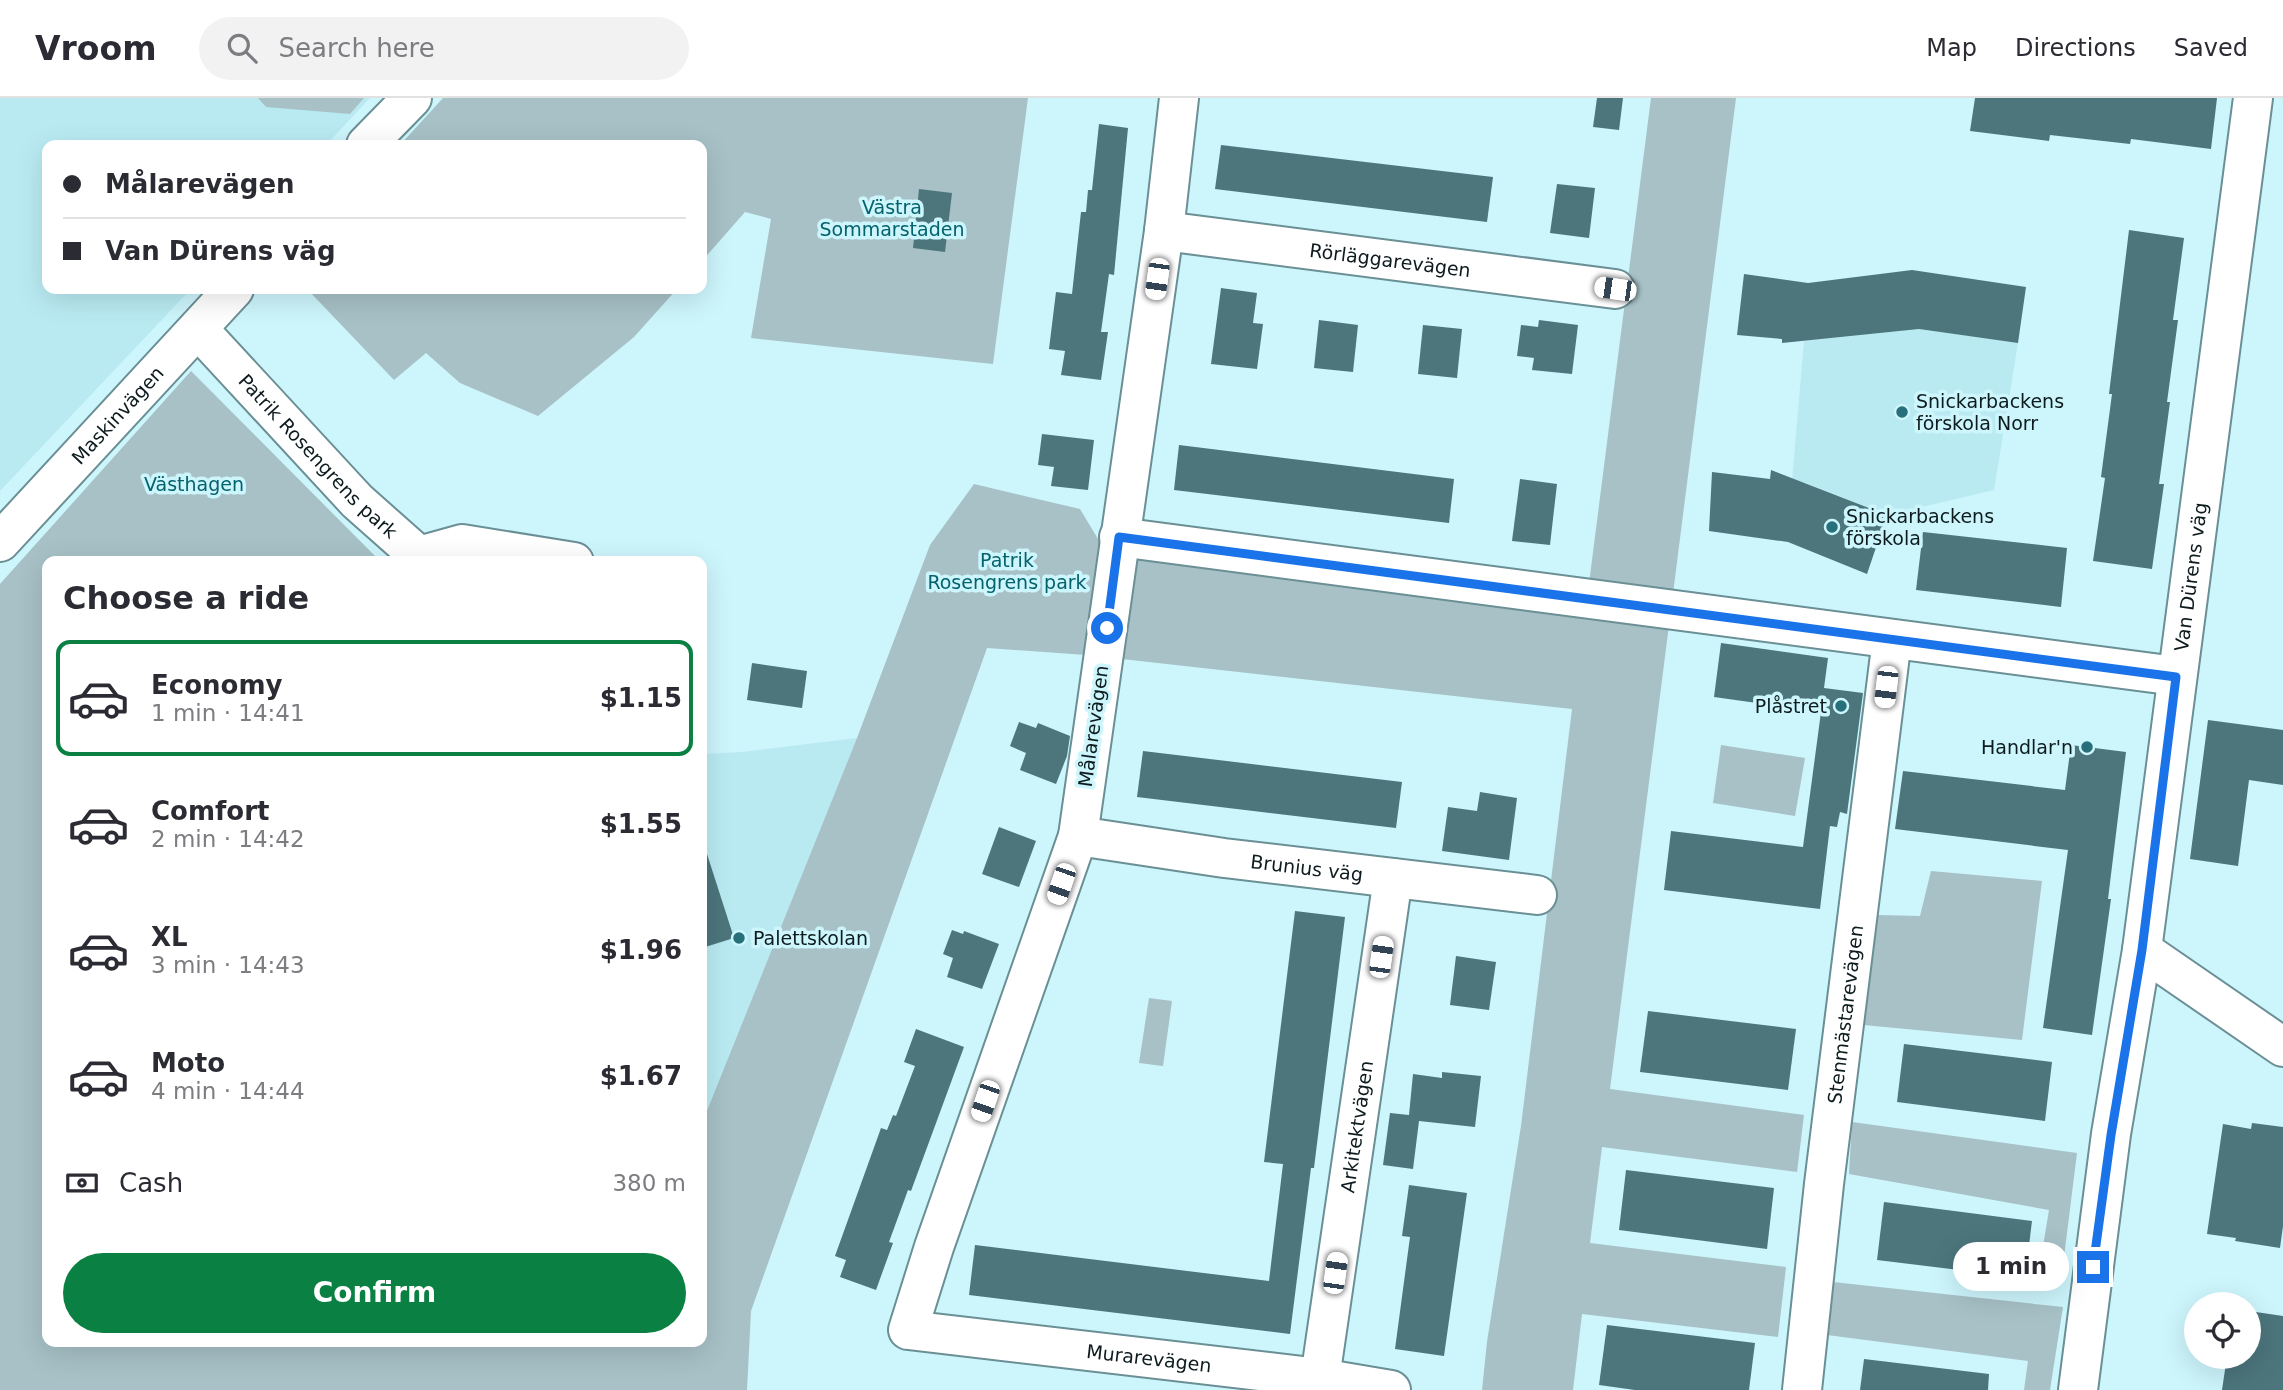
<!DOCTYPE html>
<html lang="en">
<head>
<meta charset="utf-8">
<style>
	:root { --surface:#fff; --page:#f2f2f3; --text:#2b2b33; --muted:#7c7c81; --line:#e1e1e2; --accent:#0b8043 }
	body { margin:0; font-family:"DejaVu Sans",sans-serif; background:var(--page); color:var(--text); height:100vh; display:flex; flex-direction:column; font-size:26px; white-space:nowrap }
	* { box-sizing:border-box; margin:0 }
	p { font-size:23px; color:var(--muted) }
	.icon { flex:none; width:38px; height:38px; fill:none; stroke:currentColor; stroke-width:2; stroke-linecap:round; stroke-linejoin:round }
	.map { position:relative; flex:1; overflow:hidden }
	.sheet { position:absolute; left:42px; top:458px; width:665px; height:791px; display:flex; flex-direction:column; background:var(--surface); border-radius:14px; box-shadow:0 7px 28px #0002 }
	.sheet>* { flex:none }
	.top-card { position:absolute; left:42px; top:42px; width:665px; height:154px; border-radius:14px; box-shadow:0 7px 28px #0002; display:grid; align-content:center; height:154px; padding:0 21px; background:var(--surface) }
	.buttons { position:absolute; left:2184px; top:1194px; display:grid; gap:14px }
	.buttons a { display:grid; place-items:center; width:77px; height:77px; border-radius:50%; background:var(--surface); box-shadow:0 7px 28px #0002; font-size:35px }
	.end { position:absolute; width:32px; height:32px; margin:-16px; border:9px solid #1a73e8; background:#fff; box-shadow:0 0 0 4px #fff }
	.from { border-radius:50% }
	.bubble { position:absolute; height:49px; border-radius:24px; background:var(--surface); box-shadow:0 7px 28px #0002; font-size:23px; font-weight:800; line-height:49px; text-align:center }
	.car { position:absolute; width:21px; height:42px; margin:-21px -10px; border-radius:9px; box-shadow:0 0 5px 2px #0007; background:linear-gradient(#fff 24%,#345 0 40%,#fff 0 76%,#345 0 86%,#fff 0) }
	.top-card b { display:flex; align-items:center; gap:24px; height:66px; font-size:26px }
	.top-card b+b { border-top:2px solid var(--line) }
	.top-card i { width:18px; height:18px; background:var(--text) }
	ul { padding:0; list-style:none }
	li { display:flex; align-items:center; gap:21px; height:116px; margin:0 14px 10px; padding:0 7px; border:4px solid transparent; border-radius:14px }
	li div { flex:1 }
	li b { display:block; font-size:26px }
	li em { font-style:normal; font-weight:800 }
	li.active { border-color:var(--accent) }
	li>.icon { width:63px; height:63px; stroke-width:1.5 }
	h2 { padding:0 21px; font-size:32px; line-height:84px }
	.pay { display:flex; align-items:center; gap:18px; height:77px; padding:0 21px; font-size:26px }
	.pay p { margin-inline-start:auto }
	.primary-button { display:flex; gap:14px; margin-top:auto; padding:14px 21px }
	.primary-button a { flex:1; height:80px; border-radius:42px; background:var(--accent); color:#fff; font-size:28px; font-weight:800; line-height:80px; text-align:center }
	header { display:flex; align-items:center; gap:42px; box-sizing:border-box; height:98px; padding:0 35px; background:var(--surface); border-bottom:2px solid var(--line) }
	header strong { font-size:33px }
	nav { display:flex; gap:38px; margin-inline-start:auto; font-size:24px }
	.search { width:490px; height:63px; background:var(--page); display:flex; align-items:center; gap:18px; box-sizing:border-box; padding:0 24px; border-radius:38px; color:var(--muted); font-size:26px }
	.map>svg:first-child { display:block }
	.built { fill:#b9eaf2 }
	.green { fill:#a7c1c6 }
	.building { fill:#4c757c }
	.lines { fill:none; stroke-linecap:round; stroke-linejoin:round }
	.minor-casing { stroke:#6a8f95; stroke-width:42 }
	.minor { stroke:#fff; stroke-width:38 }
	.route { stroke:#1a73e8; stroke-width:9 }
	.poi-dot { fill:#276f7a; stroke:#cdf5fc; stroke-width:2.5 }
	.labels { text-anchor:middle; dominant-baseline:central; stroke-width:7; stroke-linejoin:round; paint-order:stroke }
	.park-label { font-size:19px; fill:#04626d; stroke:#cdf5fc }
	.street-label { font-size:19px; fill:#0d1b1e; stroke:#cdf5fc }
	.poi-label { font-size:19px; fill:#0d1b1e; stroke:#cdf5fc; text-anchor:start }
</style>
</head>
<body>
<header>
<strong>Vroom</strong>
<div class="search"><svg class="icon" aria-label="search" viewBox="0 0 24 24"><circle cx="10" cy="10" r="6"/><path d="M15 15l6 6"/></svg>Search here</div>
<nav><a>Map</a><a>Directions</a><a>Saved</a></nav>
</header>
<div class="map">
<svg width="2283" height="1292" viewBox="0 0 2283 1292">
	<rect width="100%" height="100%" fill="#cdf5fc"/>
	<g class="built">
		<polygon points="0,0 370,0 326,47 47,47 47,191 191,191 0,393"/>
		<polygon points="1919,231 2018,245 1994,392 1888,417 1806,385 1792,383 1804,243"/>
		<polygon points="857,640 702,1025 702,656 742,654"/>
	</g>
	<g class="green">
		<polygon points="258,0 364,0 350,16 266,9"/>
		<polygon points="443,0 1028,0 993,266 751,240 771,121 745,114 702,163 702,47 400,47"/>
		<polygon points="1651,0 1736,0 1610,991 1804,1017 1797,1074 1602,1049 1590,1145 1786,1169 1778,1239 1582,1216 1573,1292 1482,1292 1487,1244 1521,1028 1572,611 1086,557 987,550 751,1213 747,1292 0,1292 0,486 191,273 381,464 47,464 47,1244 702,1244 702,1025 857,640 930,447 974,386 1080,411 1107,456 1585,517"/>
		<polygon points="307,191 677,191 634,239 538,318 460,285 426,255 394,282"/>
		<polygon points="1721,647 1805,660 1795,718 1713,705"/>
		<polygon points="1931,773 2042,783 2022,942 1864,927 1877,817 1920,818"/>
		<polygon points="1149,900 1172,903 1163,968 1139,965"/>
		<polygon points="1852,1024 2077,1055 2061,1183 2038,1179 2049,1112 1849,1076"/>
		<polygon points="1833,1184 2063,1209 2050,1292 2024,1292 2028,1263 1827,1237"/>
	</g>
	<g class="building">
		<polygon points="1597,0 1623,0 1619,32 1593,29"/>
		<polygon points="1975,0 2217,0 2211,51 2131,41 2130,46 2050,37 2049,43 1970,33"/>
		<polygon points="1099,26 1128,30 1114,177 1109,176 1101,234 1108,234 1101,282 1061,277 1065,253 1049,251 1056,194 1072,196 1081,114 1086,114 1088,92 1092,92"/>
		<polygon points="1221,47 1493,79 1487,124 1215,91"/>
		<polygon points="1557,86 1595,90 1589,140 1550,135"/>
		<polygon points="919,91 952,95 945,154 913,150"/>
		<polygon points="2129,132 2184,140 2173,222 2178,222 2167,304 2170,304 2159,386 2164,386 2152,471 2093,463 2105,380 2101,379 2112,296 2109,296"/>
		<polygon points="1912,172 2026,189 2018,245 1919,231 1782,245 1782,241 1737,237 1744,176 1808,185"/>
		<polygon points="1221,190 1257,195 1253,225 1263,226 1257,271 1211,266"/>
		<polygon points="1319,222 1358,227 1353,274 1314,270"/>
		<polygon points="1539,222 1578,227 1572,276 1532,272 1534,260 1517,258 1521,227 1538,229"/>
		<polygon points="1423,227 1462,231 1457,280 1418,276"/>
		<polygon points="1042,336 1094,342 1088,392 1051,388 1054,369 1038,367"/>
		<polygon points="1179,347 1454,381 1449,425 1174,392"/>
		<polygon points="1771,372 1887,417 1867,476 1788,444 1709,433 1712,374 1770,381"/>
		<polygon points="1520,381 1557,386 1550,447 1512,443"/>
		<polygon points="1923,434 2067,450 2061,509 1916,492"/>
		<polygon points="1721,545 1828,560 1824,590 1863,595 1847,716 1840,714 1837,729 1830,728 1820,811 1664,792 1671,733 1803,749 1821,614 1714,599"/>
		<polygon points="752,565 807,573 802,610 747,602"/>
		<polygon points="2208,622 2283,632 2283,687 2249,682 2238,768 2190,761"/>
		<polygon points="1019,624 1036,630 1038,625 1070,638 1067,658 1056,686 1020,672 1026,655 1010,648"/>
		<polygon points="2071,647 2126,654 2108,801 2111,801 2092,937 2043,930 2068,752 1895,731 1903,673 2065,692"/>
		<polygon points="1143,653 1402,684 1396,730 1137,699"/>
		<polygon points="1480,694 1517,700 1509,762 1442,753 1448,709 1477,713"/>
		<polygon points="999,729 1036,743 1019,789 982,776"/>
		<polygon points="707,756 734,840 702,850 702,757"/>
		<polygon points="1295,813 1345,819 1314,1070 1311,1070 1290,1236 969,1197 975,1147 1269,1183 1283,1066 1264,1064"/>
		<polygon points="952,832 963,836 964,833 999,846 982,891 947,879 953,860 943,856"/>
		<polygon points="1456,858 1496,864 1489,912 1450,907"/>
		<polygon points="1648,913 1796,931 1788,992 1640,974"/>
		<polygon points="916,931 964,949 911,1093 908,1092 889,1144 893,1145 876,1192 840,1179 846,1162 835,1158 881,1030 887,1032 893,1017 896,1018 915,968 904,964"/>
		<polygon points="1904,946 2052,964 2045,1023 1897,1004"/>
		<polygon points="1442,974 1481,978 1475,1029 1419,1023 1413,1071 1383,1067 1390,1015 1409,1017 1413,976 1442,980"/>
		<polygon points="2252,1025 2283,1029 2283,1128 2280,1150 2235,1143 2236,1140 2207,1136 2223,1026 2251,1031"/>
		<polygon points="1626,1072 1774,1090 1767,1151 1619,1132"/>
		<polygon points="1409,1087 1467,1095 1444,1258 1395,1251 1410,1139 1402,1138"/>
		<polygon points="1884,1104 2032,1123 2025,1180 1877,1162"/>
		<polygon points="2249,1213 2283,1218 2283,1292 2222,1292 2227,1258 2249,1258"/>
		<polygon points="1607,1227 1755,1245 1749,1292 1635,1292 1599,1287"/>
		<polygon points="1864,1261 1989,1276 1988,1292 1860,1292"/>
	</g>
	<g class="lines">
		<defs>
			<g id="minor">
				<path id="s1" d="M 1179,0 L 1164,133 L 1078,738 L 934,1149 L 908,1232 L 1320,1280 L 1391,1292"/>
				<polyline points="366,47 412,0"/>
				<path id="s2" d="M 1164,133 L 1615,191"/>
				<path id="s3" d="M 198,231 L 357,403 L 419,458 L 462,446 L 574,464"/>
				<polyline points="1119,439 2176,578"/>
				<path id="s4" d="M 0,444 L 234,191"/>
				<path id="s5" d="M 1078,738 L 1224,760 L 1537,797"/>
				<polyline points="2142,852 2283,949"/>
				<path id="s6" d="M 1320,1280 L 1393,780"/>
				<path id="s7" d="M 1802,1292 L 1824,1086 L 1892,541"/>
				<path id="s8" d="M 2078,1292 L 2111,1036 L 2142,852 L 2253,0"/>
			</g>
		</defs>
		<use href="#minor" class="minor-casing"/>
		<use href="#minor" class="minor"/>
	</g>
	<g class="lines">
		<polyline class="route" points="1107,530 1119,439 2176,579 2142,852 2111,1037 2093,1169"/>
	</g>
	<g class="poi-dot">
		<circle cx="1902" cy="314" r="7"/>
		<circle cx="1832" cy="429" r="7"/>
		<circle cx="1841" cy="608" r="7"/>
		<circle cx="2087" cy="649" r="7"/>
		<circle cx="739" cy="840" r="7"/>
	</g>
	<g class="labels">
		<g class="park-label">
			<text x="892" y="109">Västra<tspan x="892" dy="22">Sommarstaden</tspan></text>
			<text x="194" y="386">Västhagen</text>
			<text x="1007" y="462">Patrik<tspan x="1007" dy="22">Rosengrens park</tspan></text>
		</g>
		<g class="street-label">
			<text stroke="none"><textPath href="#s2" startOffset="228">Rörläggarevägen</textPath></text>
			<text stroke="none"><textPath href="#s4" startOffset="173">Maskinvägen</textPath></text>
			<text stroke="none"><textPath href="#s3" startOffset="175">Patrik Rosengrens park</textPath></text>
			<text stroke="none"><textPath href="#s8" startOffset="821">Van Dürens väg</textPath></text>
			<text transform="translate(1093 628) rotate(-82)">Målarevägen</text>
			<text stroke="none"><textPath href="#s5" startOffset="231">Brunius väg</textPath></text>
			<text stroke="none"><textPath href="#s7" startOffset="378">Stenmästarevägen</textPath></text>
			<text stroke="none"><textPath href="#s6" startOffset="254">Arkitektvägen</textPath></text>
			<text stroke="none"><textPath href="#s1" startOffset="1510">Murarevägen</textPath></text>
		</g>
		<g class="poi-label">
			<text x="1916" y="303">Snickarbackens<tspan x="1916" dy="22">förskola Norr</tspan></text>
			<text x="1846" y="418">Snickarbackens<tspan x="1846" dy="22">förskola</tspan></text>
			<text x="1827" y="608" text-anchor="end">Plåstret</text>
			<text x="2073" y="649" text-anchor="end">Handlar'n</text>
			<text x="753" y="840">Palettskolan</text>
		</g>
	</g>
</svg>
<div class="buttons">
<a><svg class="icon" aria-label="locate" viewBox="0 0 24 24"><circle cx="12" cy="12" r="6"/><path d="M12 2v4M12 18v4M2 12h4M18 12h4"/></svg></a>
</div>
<i class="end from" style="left:1107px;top:530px"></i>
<i class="end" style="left:2093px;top:1169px"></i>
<div class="bubble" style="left:1953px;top:1144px;width:116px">1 min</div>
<i class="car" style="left:1157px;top:181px;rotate:188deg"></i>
<i class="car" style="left:1615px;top:191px;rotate:278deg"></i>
<i class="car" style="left:1886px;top:589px;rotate:187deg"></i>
<i class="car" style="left:1061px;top:786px;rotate:199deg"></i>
<i class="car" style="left:1381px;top:859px;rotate:8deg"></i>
<i class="car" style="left:985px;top:1003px;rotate:199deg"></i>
<i class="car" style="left:1335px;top:1175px;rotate:8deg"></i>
<div class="top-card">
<b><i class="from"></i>Målarevägen</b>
<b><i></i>Van Dürens väg</b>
</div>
<section class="sheet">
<h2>Choose a ride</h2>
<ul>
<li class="active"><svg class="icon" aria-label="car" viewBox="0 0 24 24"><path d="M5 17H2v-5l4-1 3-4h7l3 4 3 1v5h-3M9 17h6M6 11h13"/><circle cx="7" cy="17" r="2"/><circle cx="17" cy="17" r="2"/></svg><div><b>Economy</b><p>1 min · 14:41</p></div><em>$1.15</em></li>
<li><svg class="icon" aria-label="car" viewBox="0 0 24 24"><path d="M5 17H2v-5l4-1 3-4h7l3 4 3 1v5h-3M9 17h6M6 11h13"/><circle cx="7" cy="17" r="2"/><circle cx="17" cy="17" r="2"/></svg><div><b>Comfort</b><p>2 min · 14:42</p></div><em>$1.55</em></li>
<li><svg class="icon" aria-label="car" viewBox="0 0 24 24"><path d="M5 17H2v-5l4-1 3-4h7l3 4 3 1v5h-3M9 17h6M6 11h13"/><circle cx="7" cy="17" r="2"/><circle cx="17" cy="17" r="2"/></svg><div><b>XL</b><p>3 min · 14:43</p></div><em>$1.96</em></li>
<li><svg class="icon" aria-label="car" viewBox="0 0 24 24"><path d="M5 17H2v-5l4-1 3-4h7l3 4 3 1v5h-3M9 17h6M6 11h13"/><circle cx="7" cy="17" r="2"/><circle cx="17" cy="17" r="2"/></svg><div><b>Moto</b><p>4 min · 14:44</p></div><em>$1.67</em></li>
</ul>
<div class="pay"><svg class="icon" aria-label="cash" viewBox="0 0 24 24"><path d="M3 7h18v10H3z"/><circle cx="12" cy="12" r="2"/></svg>Cash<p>380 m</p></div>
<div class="primary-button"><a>Confirm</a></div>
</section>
</div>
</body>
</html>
